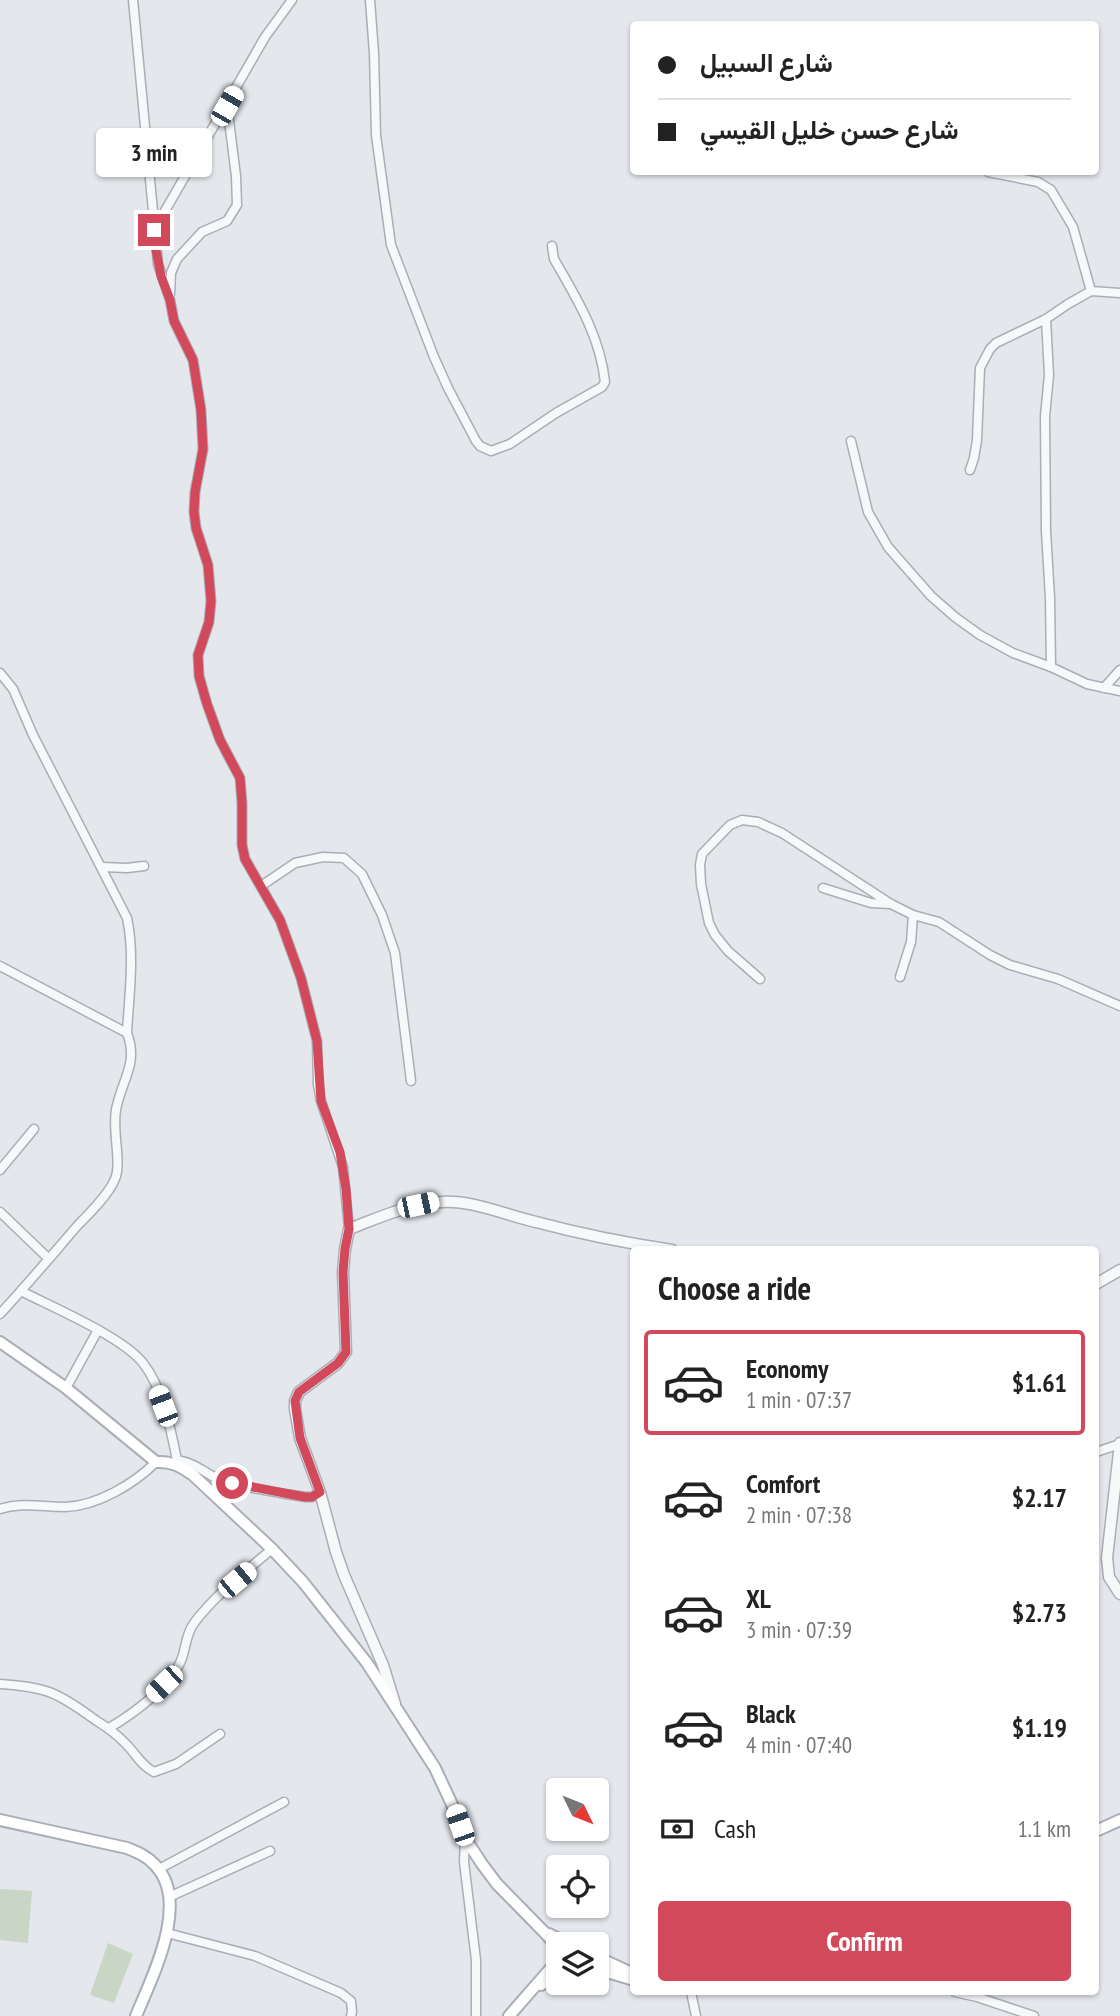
<!DOCTYPE html>
<html lang="en">
<head>
<meta charset="utf-8">
<style>
	:root { --surface:#fff; --page:#f6f6f6; --text:#222; --muted:#767676; --line:#e0e0e0; --accent:#d1495b }
	body { margin:0; font-family:"PT Sans Narrow",Vazirmatn,sans-serif; background:var(--page); color:var(--text); height:100vh; display:flex; flex-direction:column; font-size:26px; white-space:nowrap }
	* { box-sizing:border-box; margin:0 }
	p { font-size:23px; color:var(--muted) }
	.icon { flex:none; width:38px; height:38px; fill:none; stroke:currentColor; stroke-width:2; stroke-linecap:round; stroke-linejoin:round }
	.map { position:relative; flex:1; overflow:hidden }
	.drawer { position:absolute; left:630px; top:1246px; width:469px; height:749px; display:flex; flex-direction:column; background:var(--surface); border-radius:7px; box-shadow:0 2px 5px #0004 }
	.drawer>* { flex:none }
	.guide { position:absolute; left:630px; top:21px; width:469px; height:154px; border-radius:7px; box-shadow:0 2px 5px #0004; display:grid; align-content:center; height:154px; padding:0 28px; background:var(--surface) }
	.needle { width:46px; rotate:133deg }
	.controls { position:absolute; left:546px; top:1778px; display:grid; gap:14px }
	.controls a { display:grid; place-items:center; width:63px; height:63px; border-radius:7px; background:var(--surface); box-shadow:0 2px 5px #0004; font-size:35px }
	.end { position:absolute; width:32px; height:32px; margin:-16px; border:9px solid #d1495b; background:#fff; box-shadow:0 0 0 4px #fff }
	.from { border-radius:50% }
	.bubble { position:absolute; height:49px; border-radius:7px; background:var(--surface); box-shadow:0 2px 5px #0004; font-size:23px; font-weight:600; line-height:49px; text-align:center }
	.car { position:absolute; width:21px; height:42px; margin:-21px -10px; border-radius:9px; box-shadow:0 0 5px 2px #0007; background:linear-gradient(#fff 24%,#345 0 40%,#fff 0 76%,#345 0 86%,#fff 0) }
	.guide b { display:flex; align-items:center; gap:24px; height:66px; font-size:26px }
	.guide b+b { border-top:2px solid var(--line) }
	.guide i { width:18px; height:18px; background:var(--text) }
	ul { padding:0; list-style:none }
	li { display:flex; align-items:center; gap:21px; height:105px; margin:0 14px 10px; padding:0 14px; border:4px solid transparent; border-radius:7px }
	li div { flex:1 }
	li b { display:block; font-size:26px }
	li em { font-style:normal; font-weight:600 }
	li.active { border-color:var(--accent) }
	li>.icon { width:63px; height:63px; stroke-width:1.5 }
	h2 { padding:0 28px; font-size:32px; line-height:84px }
	.pay { display:flex; align-items:center; gap:18px; height:77px; padding:0 28px; font-size:26px }
	.pay p { margin-inline-start:auto }
	.action { display:flex; gap:14px; margin-top:auto; padding:14px 28px }
	.action a { flex:1; height:80px; border-radius:7px; background:var(--accent); color:#fff; font-size:28px; font-weight:600; line-height:80px; text-align:center }
	.map>svg:first-child { display:block }
	.green { fill:#c9d6c5 }
	.lines { fill:none; stroke-linecap:round; stroke-linejoin:round }
	.minor-casing { stroke:#a9aeb7; stroke-width:11 }
	.tertiary-casing { stroke:#a9aeb7; stroke-width:13 }
	.secondary-casing { stroke:#a9aeb7; stroke-width:14 }
	.minor { stroke:#f7f8fa; stroke-width:8 }
	.tertiary { stroke:#f7f8fa; stroke-width:10 }
	.secondary { stroke:#fff; stroke-width:10 }
	.route { stroke:#d1495b; stroke-width:9 }
</style>
</head>
<body>
<div class="map">
<svg width="1120" height="2016" viewBox="0 0 1120 2016">
	<rect width="100%" height="100%" fill="#e4e7ec"/>
	<g class="green">
		<polygon points="0,1889 32,1891 28,1943 0,1940"/>
		<polygon points="108,1943 133,1954 114,2003 90,1995"/>
	</g>
	<g class="lines">
		<defs>
			<g id="minor">
				<polyline points="133,0 158,264 170,300 174,321 193,360 201,410 203,449 195,492 194,512 196,528 208,565 211,601 209,622 198,655 199,676 207,704 220,740 240,778 242,803 242,845 245,859 280,920 301,978 317,1041 318,1085 321,1101 343,1167 349,1229"/>
				<path d="M 370,0 L 374,53 L 376,135 L 391,245 L 434,357 L 448,388 L 476,441 L 480,446 L 491,451 L 510,444 L 556,413 L 602,387 L 605,382 C 600,336 577,299 554,259 L 552,246"/>
				<polyline points="988,172 1038,182 1051,190 1073,227 1091,291"/>
				<polyline points="154,230 265,37 292,0"/>
				<polyline points="170,294 171,273 177,259 202,232 227,221 237,205 236,176 227,105"/>
				<polyline points="1046,319 1049,375 1045,416 1046,531 1050,598 1051,667"/>
				<polyline points="851,441 868,512 888,547 931,596 955,617 980,635 1013,653 1051,667 1087,684 1120,691"/>
				<polyline points="970,470 974,458 977,440 980,368 990,349 996,343 1046,319 1068,304 1091,291 1120,293"/>
				<path d="M 0,673 L 13,689 L 33,735 L 127,918 C 135,955 129,995 127,1033"/>
				<polyline points="1104,688 1120,670"/>
				<polyline points="102,867 127,868 144,866"/>
				<polyline points="261,886 295,863 323,857 344,858 362,874 382,915 395,953 411,1081"/>
				<polyline points="823,888 871,903 891,904"/>
				<path d="M 0,966 L 127,1033 C 139,1064 121,1081 116,1110 C 112,1131 122,1163 115,1179 C 109,1194 90,1213 78,1225 C 52,1255 27,1285 0,1314"/>
				<polyline points="900,977 911,942 913,915"/>
				<polyline points="760,979 728,951 715,935 709,923 701,884 700,865 702,854 730,825 742,820 758,822 782,833 891,904 913,915 939,922 990,955 1010,965 1058,979 1120,1006"/>
				<polyline points="0,1170 34,1129"/>
				<polyline points="0,1212 49,1259"/>
				<path d="M 21,1291 C 52,1307 123,1337 143,1363 C 164,1390 171,1431 178,1465"/>
				<polyline points="66,1388 98,1330"/>
				<polyline points="1096,1452 1120,1444"/>
				<path d="M 177,1460 C 199,1464 206,1475 223,1481 C 246,1488 280,1493 305,1497 L 312,1497 L 320,1492"/>
				<path d="M 0,1509 C 22,1502 42,1507 65,1507 C 97,1506 134,1484 156,1462"/>
				<path d="M 0,1684 C 46,1687 57,1692 94,1719 C 105,1726 115,1732 124,1742 C 135,1752 141,1766 154,1772 L 176,1764 L 220,1734"/>
				<path d="M 109,1728 C 133,1714 167,1689 180,1663 C 186,1651 185,1635 194,1623 C 215,1595 245,1572 272,1549"/>
				<polyline points="465,1838 464,1862 476,1960 476,2016"/>
				<polyline points="159,1869 284,1802"/>
				<polyline points="169,1897 270,1851"/>
				<polyline points="167,1933 255,1956 341,1993 351,2001 352,2012 351,2016"/>
				<polyline points="691,1992 696,2016"/>
				<polyline points="955,1992 977,1997 1034,2016"/>
			</g>
			<g id="tertiary">
				<polyline points="1096,1284 1120,1270"/>
				<polyline points="1120,1443 1107,1558 1109,1577 1120,1594"/>
				<path d="M 395,1704 L 383,1665 L 344,1575 L 336,1552 L 320,1492 L 300,1438 L 295,1409 L 295,1401 L 299,1392 L 338,1363 L 346,1352 L 343,1272 L 345,1249 L 349,1229 C 378,1218 411,1203 442,1202 C 473,1200 505,1215 536,1222 C 581,1234 626,1243 672,1250"/>
			</g>
			<g id="secondary">
				<path d="M 0,1342 L 66,1388 L 156,1462 C 172,1461 180,1466 193,1475 L 272,1549 L 303,1582 L 367,1663 L 435,1768 L 455,1811 L 465,1838 L 482,1864 L 497,1884 L 546,1934 L 558,1948"/>
				<path d="M 0,1820 L 127,1848 C 137,1852 147,1856 155,1865 C 191,1902 152,1977 136,2016"/>
				<polyline points="1096,1831 1120,1820"/>
				<polyline points="549,1934 569,1944"/>
				<polyline points="597,1957 634,1974"/>
				<polyline points="597,1969 634,1980"/>
				<polyline points="541,1985 558,1973"/>
				<polyline points="509,2016 558,1960"/>
			</g>
		</defs>
		<use href="#minor" class="minor-casing"/>
		<use href="#tertiary" class="tertiary-casing"/>
		<use href="#secondary" class="secondary-casing"/>
		<use href="#minor" class="minor"/>
		<use href="#tertiary" class="tertiary"/>
		<use href="#secondary" class="secondary"/>
	</g>
	<g class="lines">
		<polyline class="route" points="154,230 156,250 161,276 170,300 174,321 193,360 201,410 203,449 195,492 194,512 196,528 208,565 211,601 209,622 198,655 199,676 207,704 220,740 240,778 242,803 242,845 245,859 280,920 301,978 317,1041 321,1101 340,1152 346,1189 349,1229 345,1249 343,1272 346,1352 338,1363 299,1392 295,1401 300,1438 320,1492 312,1497 305,1497 232,1483"/>
	</g>
</svg>
<div class="controls">
<a><svg class="needle" viewBox="-14 -14 28 28"><path d="M0-13l5 13h-10z" fill="#e53935"/><path d="M0 13l5-13h-10z" fill="#767676"/></svg></a>
<a><svg class="icon" aria-label="locate" viewBox="0 0 24 24"><circle cx="12" cy="12" r="6"/><path d="M12 2v4M12 18v4M2 12h4M18 12h4"/></svg></a>
<a><svg class="icon" aria-label="layers" viewBox="0 0 24 24"><path d="M12 4l9 5-9 5-9-5zM3 14l9 5 9-5"/></svg></a>
</div>
<i class="end from" style="left:232px;top:1483px"></i>
<i class="end" style="left:154px;top:230px"></i>
<div class="bubble" style="left:96px;top:128px;width:116px">3 min</div>
<i class="car" style="left:227px;top:106px;rotate:30deg"></i>
<i class="car" style="left:418px;top:1205px;rotate:78deg"></i>
<i class="car" style="left:163px;top:1406px;rotate:339deg"></i>
<i class="car" style="left:237px;top:1580px;rotate:50deg"></i>
<i class="car" style="left:164px;top:1684px;rotate:226deg"></i>
<i class="car" style="left:460px;top:1825px;rotate:341deg"></i>
<div class="guide">
<b><i class="from"></i>شارع السبيل</b>
<b><i></i>شارع حسن خليل القيسي</b>
</div>
<section class="drawer">
<h2>Choose a ride</h2>
<ul>
<li class="active"><svg class="icon" aria-label="car" viewBox="0 0 24 24"><path d="M5 17H2v-5l4-1 3-4h7l3 4 3 1v5h-3M9 17h6M6 11h13"/><circle cx="7" cy="17" r="2"/><circle cx="17" cy="17" r="2"/></svg><div><b>Economy</b><p>1 min · 07:37</p></div><em>$1.61</em></li>
<li><svg class="icon" aria-label="car" viewBox="0 0 24 24"><path d="M5 17H2v-5l4-1 3-4h7l3 4 3 1v5h-3M9 17h6M6 11h13"/><circle cx="7" cy="17" r="2"/><circle cx="17" cy="17" r="2"/></svg><div><b>Comfort</b><p>2 min · 07:38</p></div><em>$2.17</em></li>
<li><svg class="icon" aria-label="car" viewBox="0 0 24 24"><path d="M5 17H2v-5l4-1 3-4h7l3 4 3 1v5h-3M9 17h6M6 11h13"/><circle cx="7" cy="17" r="2"/><circle cx="17" cy="17" r="2"/></svg><div><b>XL</b><p>3 min · 07:39</p></div><em>$2.73</em></li>
<li><svg class="icon" aria-label="car" viewBox="0 0 24 24"><path d="M5 17H2v-5l4-1 3-4h7l3 4 3 1v5h-3M9 17h6M6 11h13"/><circle cx="7" cy="17" r="2"/><circle cx="17" cy="17" r="2"/></svg><div><b>Black</b><p>4 min · 07:40</p></div><em>$1.19</em></li>
</ul>
<div class="pay"><svg class="icon" aria-label="cash" viewBox="0 0 24 24"><path d="M3 7h18v10H3z"/><circle cx="12" cy="12" r="2"/></svg>Cash<p>1.1 km</p></div>
<div class="action"><a>Confirm</a></div>
</section>
</div>
</body>
</html>
